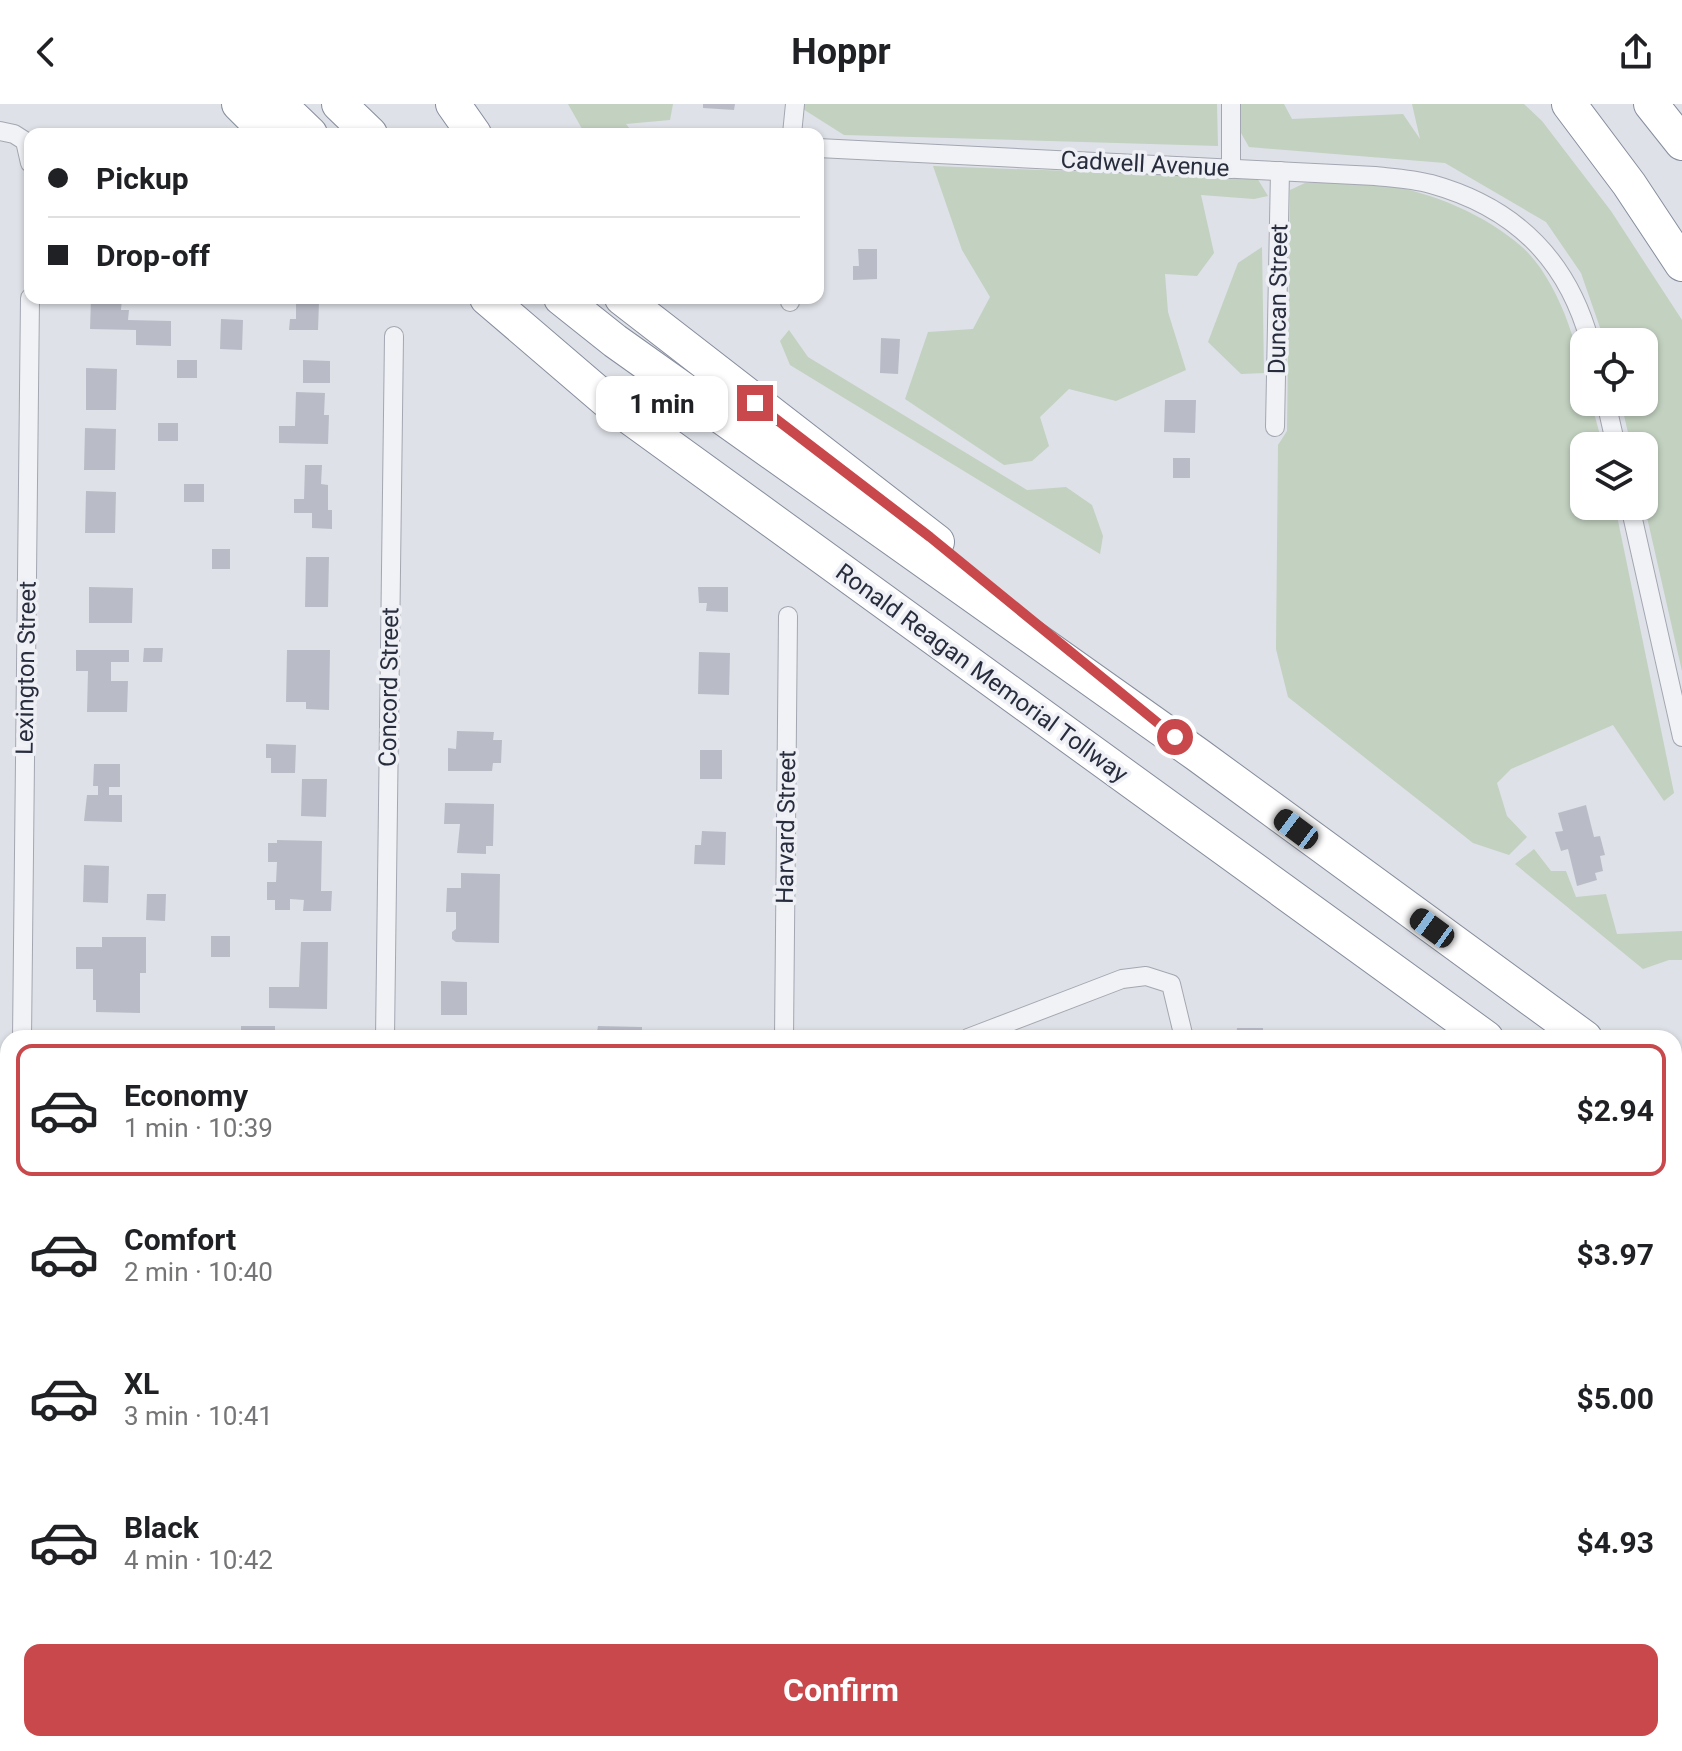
<!DOCTYPE html>
<html lang="en">
<head>
<meta charset="utf-8">
<style>
	:root { --surface:#fff; --page:#f6f6f6; --text:#202124; --muted:#757577; --line:#e0e0e0; --accent:#c8484c }
	body { margin:0; font-family:Roboto,sans-serif; background:var(--page); color:var(--text); height:100vh; display:flex; flex-direction:column; font-size:30px; white-space:nowrap }
	* { box-sizing:border-box; margin:0 }
	p { font-size:26px; color:var(--muted) }
	.icon { flex:none; width:44px; height:44px; fill:none; stroke:currentColor; stroke-width:2; stroke-linecap:round; stroke-linejoin:round }
	.map { position:relative; flex:1; overflow:hidden }
	.side { position:absolute; left:0px; top:926px; width:1682px; height:722px; display:flex; flex-direction:column; background:var(--surface); border-radius:24px 24px 0 0; box-shadow:0 2px 6px #0004 }
	.side>* { flex:none }
	.banner { position:absolute; left:24px; top:24px; width:800px; height:176px; border-radius:16px; box-shadow:0 2px 6px #0004; display:grid; align-content:center; height:176px; padding:0 24px; background:var(--surface) }
	.controls { position:absolute; left:1570px; top:224px; display:grid; gap:16px }
	.controls a { display:grid; place-items:center; width:88px; height:88px; border-radius:16px; background:var(--surface); box-shadow:0 2px 6px #0004; font-size:40px }
	.end { position:absolute; width:36px; height:36px; margin:-18px; border:10px solid #c8484c; background:#fff; box-shadow:0 0 0 4px #fff }
	.from { border-radius:50% }
	.bubble { position:absolute; height:56px; border-radius:16px; background:var(--surface); box-shadow:0 2px 6px #0004; font-size:26px; font-weight:700; line-height:56px; text-align:center }
	.car { position:absolute; width:24px; height:48px; margin:-24px -12px; border-radius:10px; box-shadow:0 0 6px 2px #0007; background:linear-gradient(#222 24%,#8ab4d8 0 40%,#222 0 76%,#8ab4d8 0 86%,#222 0) }
	.banner b { display:flex; align-items:center; gap:28px; height:76px; font-size:30px }
	.banner b+b { border-top:2px solid var(--line) }
	.banner i { width:20px; height:20px; background:var(--text) }
	ul { padding:14px 0 0; list-style:none }
	li { display:flex; align-items:center; gap:24px; height:132px; margin:0 16px 12px; padding:0 8px; border:4px solid transparent; border-radius:16px }
	li div { flex:1 }
	li b { display:block; font-size:30px }
	li em { font-style:normal; font-weight:700 }
	li.active { border-color:var(--accent) }
	li>.icon { width:72px; height:72px; stroke-width:1.5 }
	.action { display:flex; gap:16px; margin-top:auto; padding:16px 24px }
	.action a { flex:1; height:92px; border-radius:16px; background:var(--accent); color:#fff; font-size:32px; font-weight:700; line-height:92px; text-align:center }
	header { display:flex; justify-content:space-between; align-items:center; height:104px; padding:0 24px; background:var(--surface); font-size:36px; font-weight:700 }
	.map>svg:first-child { display:block }
	.green { fill:#c2d1c0 }
	.building { fill:#b9bcc7 }
	.lines { fill:none; stroke-linecap:round; stroke-linejoin:round }
	.street-casing { stroke:#a4a7b1; stroke-width:20 }
	.highway-casing { stroke:#868d9d; stroke-width:36 }
	.street { stroke:#f1f2f6; stroke-width:18 }
	.highway { stroke:#fff; stroke-width:34 }
	.route { stroke:#c8484c; stroke-width:10 }
	.labels { text-anchor:middle; dominant-baseline:central; stroke-width:7; stroke-linejoin:round; paint-order:stroke }
	.street-label { font-size:24px; fill:#282d3d; stroke:#eef0f5 }
</style>
</head>
<body>
<header><svg class="icon" aria-label="back" viewBox="0 0 24 24"><path d="M15 5l-7 7 7 7"/></svg>Hoppr<svg class="icon" aria-label="share" viewBox="0 0 24 24"><path d="M12 15V3M7 8l5-5 5 5M5 13v7h14v-7"/></svg></header>
<div class="map">
<svg width="1682" height="1647" viewBox="0 0 1682 1647">
	<rect width="100%" height="100%" fill="#dee1e7"/>
	<g class="green">
		<polygon points="568,0 673,0 670,16 626,20 634,30 585,30"/>
		<polygon points="804,0 1217,0 1218,42 844,31 803,5"/>
		<polygon points="1241,0 1284,0 1292,15 1403,10 1420,35 1412,0 1524,0 1542,17 1611,107 1682,216 1682,567 1644,400 1644,342 1631,342 1621,298 1644,298 1644,238 1605,238 1581,169 1546,118 1445,59 1249,43 1241,29"/>
		<polygon points="933,62 1257,74 1268,92 1254,95 1201,91 1214,149 1197,172 1165,170 1168,208 1186,266 1116,297 1069,285 1040,313 1049,342 1032,357 1004,361 905,295 928,228 973,225 990,193 962,146"/>
		<path d="M 1305,79 C 1331,79 1359,76 1384,81 C 1432,88 1486,111 1522,143 C 1558,175 1584,251 1584,298 L 1591,298 L 1603,342 L 1584,342 L 1584,402 L 1615,402 L 1674,689 L 1664,697 L 1613,621 L 1511,665 L 1497,679 L 1507,712 L 1527,733 L 1509,751 L 1473,739 L 1288,593 L 1276,545 L 1278,341 L 1287,327 L 1290,86 Z"/>
		<polygon points="1262,143 1264,269 1241,270 1208,238 1238,159"/>
		<polygon points="789,226 808,253 1027,386 1066,383 1092,401 1103,432 1100,450 790,261 780,237"/>
		<polygon points="1534,745 1551,767 1566,767 1576,793 1606,790 1617,830 1682,827 1682,856 1669,856 1643,865 1515,760"/>
		<polygon points="1674,1146 1682,1152 1682,1282 1674,1283"/>
	</g>
	<g class="building">
		<polygon points="703,0 735,0 734,6 703,4"/>
		<polygon points="858,145 877,145 877,175 853,176 853,162 859,162"/>
		<polygon points="91,194 122,194 121,206 129,206 128,216 171,217 171,242 136,241 136,226 90,225"/>
		<polygon points="296,198 319,198 318,226 289,226 290,215 296,215"/>
		<polygon points="221,215 243,216 242,246 220,245"/>
		<polygon points="881,234 900,235 898,270 880,269"/>
		<rect x="177" y="256" width="20" height="18"/>
		<polygon points="303,256 330,257 330,279 303,279"/>
		<polygon points="86,264 117,265 116,306 86,306"/>
		<polygon points="296,288 325,289 324,311 329,311 328,340 279,339 279,322 295,322"/>
		<polygon points="1165,296 1196,296 1195,329 1164,328"/>
		<rect x="158" y="319" width="20" height="18"/>
		<polygon points="85,324 116,325 115,366 84,366"/>
		<rect x="1173" y="354" width="17" height="20"/>
		<polygon points="305,361 322,361 321,380 328,381 328,406 332,406 332,425 312,424 312,409 294,409 294,395 304,395"/>
		<rect x="184" y="380" width="20" height="18"/>
		<polygon points="86,387 116,388 115,429 85,429"/>
		<rect x="212" y="445" width="18" height="20"/>
		<polygon points="306,453 329,453 328,503 305,503"/>
		<polygon points="89,483 133,484 132,519 89,519"/>
		<polygon points="698,483 728,483 728,508 706,507 707,499 699,499"/>
		<polygon points="144,544 163,544 162,558 143,558"/>
		<polygon points="76,546 129,546 129,558 111,558 111,577 128,577 127,608 87,608 88,567 76,567"/>
		<polygon points="287,546 330,546 329,606 306,605 306,598 286,598"/>
		<polygon points="699,548 730,549 729,591 698,590"/>
		<polygon points="457,627 494,628 493,636 502,636 501,659 493,659 492,667 448,667 448,644 456,645"/>
		<polygon points="266,640 296,641 295,669 271,669 271,654 266,654"/>
		<rect x="700" y="646" width="22" height="29"/>
		<polygon points="94,660 120,660 120,683 109,683 109,691 122,691 122,718 84,717 87,691 98,691 98,682 93,682"/>
		<polygon points="302,675 327,675 326,713 301,712"/>
		<polygon points="445,699 494,700 493,742 486,742 486,750 457,749 460,720 444,720"/>
		<polygon points="1586,701 1594,733 1600,732 1605,751 1600,752 1603,767 1595,769 1597,776 1577,782 1568,745 1561,747 1555,728 1563,727 1558,709"/>
		<polygon points="702,727 726,728 725,761 694,760 695,741 701,741"/>
		<polygon points="277,736 322,737 321,787 332,787 331,807 303,807 304,796 290,795 290,806 275,806 275,796 267,796 267,778 276,778 277,758 268,758 268,739 277,739"/>
		<polygon points="84,761 109,762 108,799 83,798"/>
		<polygon points="461,769 500,770 499,839 456,838 452,835 452,828 456,825 456,808 446,808 447,784 461,784"/>
		<polygon points="147,790 166,790 165,817 146,816"/>
		<rect x="211" y="832" width="19" height="21"/>
		<polygon points="102,833 146,833 146,869 140,869 140,909 96,908 96,896 93,896 93,865 76,865 76,843 102,843"/>
		<polygon points="301,838 328,838 327,905 269,904 269,883 299,883"/>
		<polygon points="441,877 467,878 467,911 441,911"/>
		<rect x="241" y="922" width="34" height="12"/>
		<polygon points="598,922 642,923 642,934 596,934"/>
		<polygon points="1237,924 1263,924 1263,934 1236,934"/>
		<polygon points="1066,1640 1097,1640 1096,1647 1066,1647"/>
	</g>
	<g class="lines">
		<defs>
			<g id="street">
				<polyline points="1231,0 1231,65"/>
				<polyline points="0,27 14,30 25,37 30,59"/>
				<polyline points="792,30 795,0"/>
				<path d="M 818,44 L 1375,72 C 1394,74 1413,75 1431,80 C 1514,103 1567,154 1590,238"/>
				<polyline points="790,198 790,194"/>
				<polyline points="1606,298 1616,342"/>
				<polyline points="1275,323 1280,67"/>
				<polyline points="1630,402 1682,633"/>
				<polyline points="22,934 30,194"/>
				<polyline points="385,934 394,232"/>
				<polyline points="784,934 788,512"/>
				<polyline points="968,934 1122,875 1146,872 1171,880 1184,934"/>
				<polyline points="0,1038 8,1038"/>
				<polyline points="0,1493 8,1468"/>
				<polyline points="1674,1571 1682,1570"/>
				<polyline points="341,1647 342,1640"/>
				<polyline points="750,1647 750,1640"/>
				<polyline points="1168,1647 1169,1640"/>
			</g>
			<g id="highway">
				<polyline points="239,0 269,30"/>
				<polyline points="279,0 310,30"/>
				<polyline points="339,0 370,30"/>
				<polyline points="453,0 474,30"/>
				<polyline points="1569,0 1629,80 1682,160"/>
				<polyline points="1651,0 1682,39"/>
				<polyline points="487,194 606,296 1486,934"/>
				<polyline points="561,194 615,237 1198,651 1585,934"/>
				<polyline points="622,194 937,438"/>
				<polyline points="1674,998 1682,1003"/>
				<polyline points="1674,1071 1682,1077"/>
			</g>
		</defs>
		<use href="#street" class="street-casing"/>
		<use href="#highway" class="highway-casing"/>
		<use href="#street" class="street"/>
		<use href="#highway" class="highway"/>
	</g>
	<g class="lines">
		<polyline class="route" points="755,299 930,433 1175,633"/>
	</g>
	<g class="labels">
		<g class="street-label">
			<text transform="translate(1145 60) rotate(3)">Cadwell Avenue</text>
			<text transform="translate(1278 195) rotate(-89)">Duncan Street</text>
			<text transform="translate(26 564) rotate(-89)">Lexington Street</text>
			<text transform="translate(982 569) rotate(36)">Ronald Reagan Memorial Tollway</text>
			<text transform="translate(389 583) rotate(-89)">Concord Street</text>
			<text transform="translate(786 723) rotate(-89)">Harvard Street</text>
		</g>
	</g>
</svg>
<div class="controls">
<a><svg class="icon" aria-label="locate" viewBox="0 0 24 24"><circle cx="12" cy="12" r="6"/><path d="M12 2v4M12 18v4M2 12h4M18 12h4"/></svg></a>
<a><svg class="icon" aria-label="layers" viewBox="0 0 24 24"><path d="M12 4l9 5-9 5-9-5zM3 14l9 5 9-5"/></svg></a>
</div>
<i class="end from" style="left:1175px;top:633px"></i>
<i class="end" style="left:755px;top:299px"></i>
<div class="bubble" style="left:596px;top:272px;width:132px">1 min</div>
<i class="car" style="left:1296px;top:725px;rotate:307deg"></i>
<i class="car" style="left:1432px;top:824px;rotate:306deg"></i>
<div class="banner">
<b><i class="from"></i>Pickup</b>
<b><i></i>Drop-off</b>
</div>
<section class="side">
<ul>
<li class="active"><svg class="icon" aria-label="car" viewBox="0 0 24 24"><path d="M5 17H2v-5l4-1 3-4h7l3 4 3 1v5h-3M9 17h6M6 11h13"/><circle cx="7" cy="17" r="2"/><circle cx="17" cy="17" r="2"/></svg><div><b>Economy</b><p>1 min · 10:39</p></div><em>$2.94</em></li>
<li><svg class="icon" aria-label="car" viewBox="0 0 24 24"><path d="M5 17H2v-5l4-1 3-4h7l3 4 3 1v5h-3M9 17h6M6 11h13"/><circle cx="7" cy="17" r="2"/><circle cx="17" cy="17" r="2"/></svg><div><b>Comfort</b><p>2 min · 10:40</p></div><em>$3.97</em></li>
<li><svg class="icon" aria-label="car" viewBox="0 0 24 24"><path d="M5 17H2v-5l4-1 3-4h7l3 4 3 1v5h-3M9 17h6M6 11h13"/><circle cx="7" cy="17" r="2"/><circle cx="17" cy="17" r="2"/></svg><div><b>XL</b><p>3 min · 10:41</p></div><em>$5.00</em></li>
<li><svg class="icon" aria-label="car" viewBox="0 0 24 24"><path d="M5 17H2v-5l4-1 3-4h7l3 4 3 1v5h-3M9 17h6M6 11h13"/><circle cx="7" cy="17" r="2"/><circle cx="17" cy="17" r="2"/></svg><div><b>Black</b><p>4 min · 10:42</p></div><em>$4.93</em></li>
</ul>
<div class="action"><a>Confirm</a></div>
</section>
</div>
</body>
</html>
